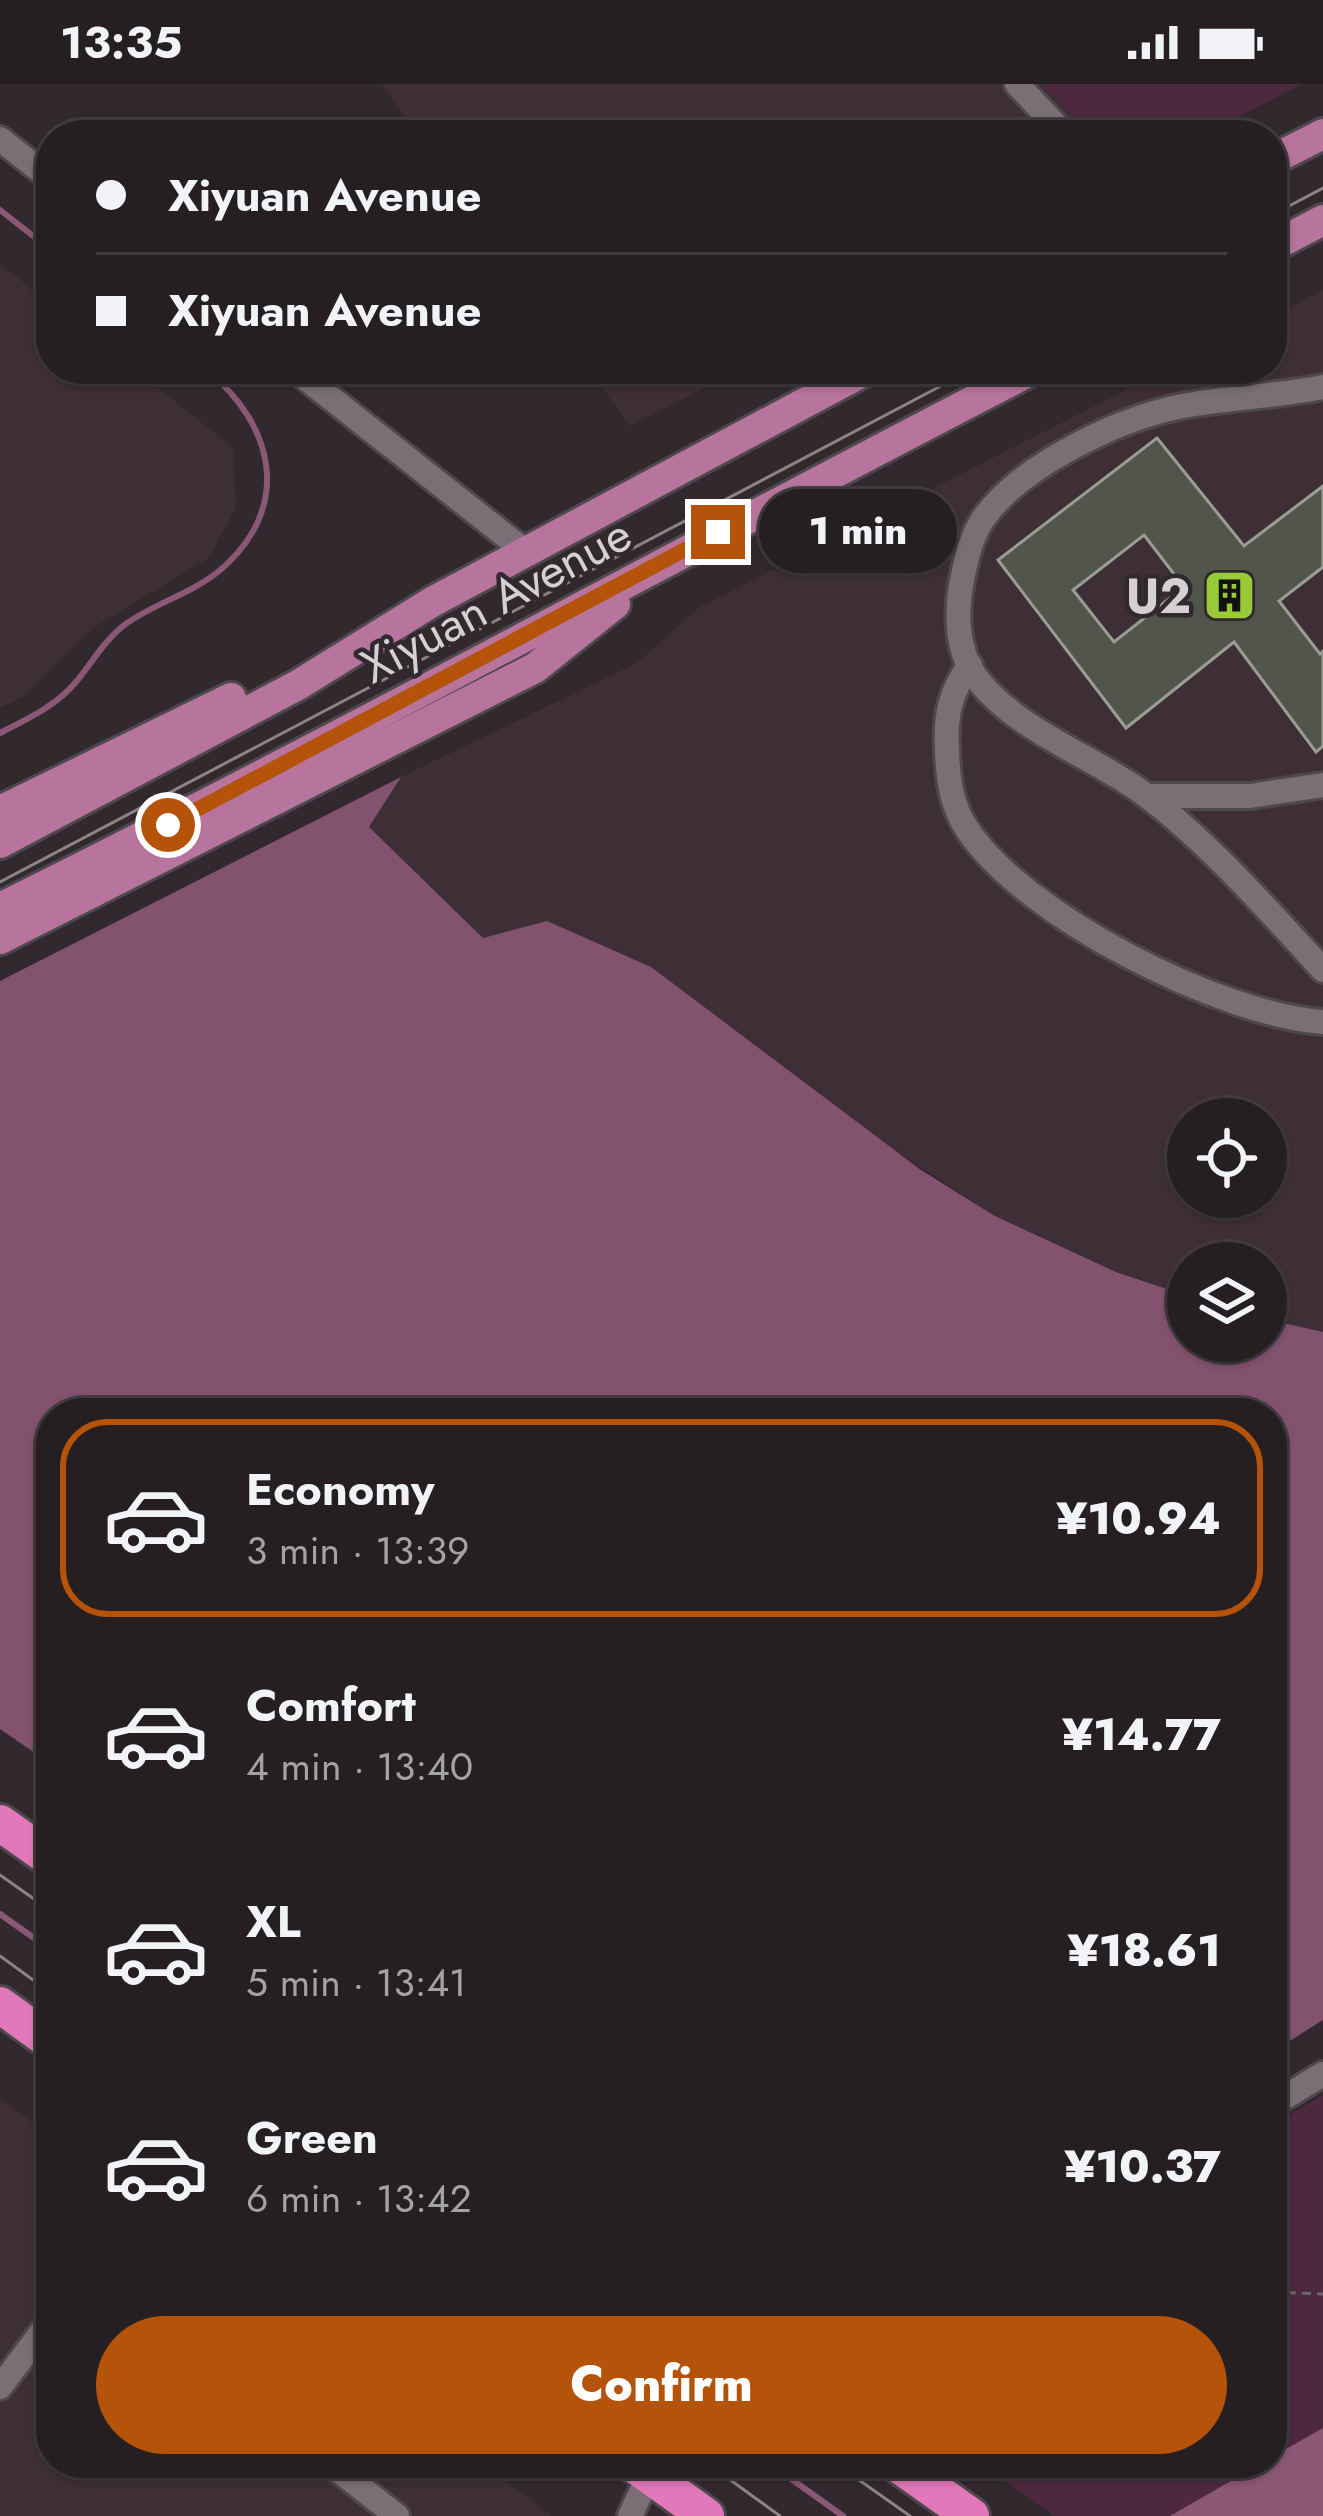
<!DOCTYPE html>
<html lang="en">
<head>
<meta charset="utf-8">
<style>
	:root { --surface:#251f22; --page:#2d272a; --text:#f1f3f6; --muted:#a3a2a5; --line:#423d40; --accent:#b45309 }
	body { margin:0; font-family:Jost,sans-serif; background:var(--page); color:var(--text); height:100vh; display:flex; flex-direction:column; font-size:45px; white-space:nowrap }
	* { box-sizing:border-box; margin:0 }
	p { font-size:39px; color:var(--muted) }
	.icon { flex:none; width:66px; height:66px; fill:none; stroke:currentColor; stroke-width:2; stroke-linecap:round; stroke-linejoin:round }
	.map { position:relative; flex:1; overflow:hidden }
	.side { position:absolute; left:36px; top:1314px; width:1251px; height:1080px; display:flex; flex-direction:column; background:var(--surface); border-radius:48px; box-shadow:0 3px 9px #0004,0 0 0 3px var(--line) }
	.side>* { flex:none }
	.top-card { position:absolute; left:36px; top:36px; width:1251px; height:264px; border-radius:48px; box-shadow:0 3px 9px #0004,0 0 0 3px var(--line); display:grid; align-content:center; height:264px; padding:0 60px; background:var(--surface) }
	.fabs { position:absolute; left:1167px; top:1014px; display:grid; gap:24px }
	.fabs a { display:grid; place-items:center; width:120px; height:120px; border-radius:50%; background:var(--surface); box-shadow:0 3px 9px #0004,0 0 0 3px var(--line); font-size:60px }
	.end { position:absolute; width:54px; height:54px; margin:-27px; border:15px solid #b45309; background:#fff; box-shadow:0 0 0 6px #fff }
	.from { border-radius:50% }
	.bubble { position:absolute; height:84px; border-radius:42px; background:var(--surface); box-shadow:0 3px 9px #0004,0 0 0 3px var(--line); font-size:39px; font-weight:800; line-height:84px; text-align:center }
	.top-card b { display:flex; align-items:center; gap:42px; height:114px; font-size:45px }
	.top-card b+b { border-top:3px solid var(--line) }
	.top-card i { width:30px; height:30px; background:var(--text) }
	ul { padding:21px 0 0; list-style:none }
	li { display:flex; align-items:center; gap:36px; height:198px; margin:0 24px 18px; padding:0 36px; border:6px solid transparent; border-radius:48px }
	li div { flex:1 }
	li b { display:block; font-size:45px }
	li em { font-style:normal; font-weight:800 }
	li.selected { border-color:var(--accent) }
	li>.icon { width:108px; height:108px; stroke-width:1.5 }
	.action { display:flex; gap:24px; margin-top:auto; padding:24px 60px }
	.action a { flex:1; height:138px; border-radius:72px; background:var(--accent); color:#fff; font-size:48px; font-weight:800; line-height:138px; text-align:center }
	.status { display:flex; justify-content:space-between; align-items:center; height:84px; padding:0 60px; background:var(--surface); direction:ltr }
	.status svg { height:33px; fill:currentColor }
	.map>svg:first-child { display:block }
	.built { fill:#3e2f37; fill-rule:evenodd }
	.green { fill:#4e283f }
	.forest { fill:#83526f }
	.water { fill:#8a5875 }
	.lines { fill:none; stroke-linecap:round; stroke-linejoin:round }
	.stream { stroke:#8a5875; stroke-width:6 }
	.building { fill:#51554c; stroke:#999d93; stroke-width:3; fill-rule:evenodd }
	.minor-casing { stroke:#4e474b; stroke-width:30 }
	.major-casing { stroke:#4e474b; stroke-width:36 }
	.highway-casing { stroke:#4e474b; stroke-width:42 }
	.path { stroke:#6b6468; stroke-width:3; stroke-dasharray:9 6; stroke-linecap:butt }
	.minor { stroke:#796f74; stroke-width:24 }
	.major { stroke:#b7749d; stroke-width:30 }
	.highway { stroke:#e178b9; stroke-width:36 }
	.tram { stroke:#8a8488; stroke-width:3 }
	.route { stroke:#b45309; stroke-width:15 }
	.labels { text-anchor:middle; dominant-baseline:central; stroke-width:9; stroke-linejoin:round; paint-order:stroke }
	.poi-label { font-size:48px; font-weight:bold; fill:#d5d0d3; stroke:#31292e; text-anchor:end }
	.street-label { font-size:48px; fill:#d5d0d3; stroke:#31292e }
</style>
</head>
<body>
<div class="status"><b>13:35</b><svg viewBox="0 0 49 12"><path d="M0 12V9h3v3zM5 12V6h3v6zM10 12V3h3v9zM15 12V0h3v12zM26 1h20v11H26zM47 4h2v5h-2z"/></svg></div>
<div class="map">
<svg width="1323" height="2432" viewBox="0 0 1323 2432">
	<rect width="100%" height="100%" fill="#31292e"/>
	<g class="built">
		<polygon points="381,0 1302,0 1202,51 418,51"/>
		<polygon points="0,180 51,220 51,285 133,285 233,363 236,423 210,473 93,544 23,613 0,624"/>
		<path d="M 1323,206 L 1323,1248 L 1266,1235 L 1266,1179 L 1188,1179 L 1188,1212 L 1116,1188 L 995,1132 L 547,837 L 483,854 L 369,743 L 401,693 L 637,579 L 698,524 L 1167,285 L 1272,285 L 1272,232 ZM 1188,1035 L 1266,1035 L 1266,1113 L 1188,1113 Z"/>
		<polygon points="589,285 742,285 630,342"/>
		<polygon points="0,2014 51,2052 51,2379 483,2379 552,2432 0,2432"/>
	</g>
	<g class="green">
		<polygon points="1044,0 1302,0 1202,51 1089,51"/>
		<polygon points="1323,2011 1323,2432 1055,2432 980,2379 1272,2379 1272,2041"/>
	</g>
	<polygon class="forest" points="401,693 369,743 483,854 547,837 651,883 921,1086 995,1132 1116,1188 1188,1212 1188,1257 1266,1257 1266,1235 1323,1248 1323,1936 1272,1968 1272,1329 51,1329 51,1680 0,1645 0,897"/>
	<polygon class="water" points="1323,2344 1323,2432 1170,2432 1262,2379 1272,2379 1272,2373"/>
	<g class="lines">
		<g class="stream">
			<polyline points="0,126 51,166"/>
			<path d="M 0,649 C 27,635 56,622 76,598 C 92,579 103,558 123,542 C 152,520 191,510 219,487 C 294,424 275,340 205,285"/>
			<polyline points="0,1830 51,1866"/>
			<polyline points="769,2379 843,2432"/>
		</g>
	</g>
	<path class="building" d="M 1157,354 L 1244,462 L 1323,402 L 1323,483 L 1279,517 L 1320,570 L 1323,567 L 1323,662 L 1316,668 L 1234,558 L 1126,644 L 998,476 ZM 1144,451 L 1184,503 L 1114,558 L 1073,506 Z"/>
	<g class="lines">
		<defs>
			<g id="minor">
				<polyline points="1017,0 1065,51"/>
				<polyline points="0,55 51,95"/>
				<polyline points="294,285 526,468"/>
				<path d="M 1323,303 C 1275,313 1226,313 1178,323 C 1116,336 1020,382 983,435 C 971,453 966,476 962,496 C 956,527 956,565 975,592 C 1015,647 1096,673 1147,712 C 1210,760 1270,828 1323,886"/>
				<path d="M 970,581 C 950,608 945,632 947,666 C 948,694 951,721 967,745 C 1024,832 1221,931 1323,938"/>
				<polyline points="1147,712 1250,712 1323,701"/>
				<polyline points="1272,2021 1323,1990"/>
				<polyline points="0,2303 51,2236"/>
				<polyline points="329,2379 397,2432"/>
				<polyline points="630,2432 649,2391"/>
			</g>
			<g id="major">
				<polyline points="1272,76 1323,50"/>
				<polyline points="1272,163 1323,136"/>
				<polyline points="0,727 231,614"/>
				<polyline points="0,759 298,601 432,518 868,285"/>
				<path d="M 0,824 C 348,651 689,463 1034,285"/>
				<polyline points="0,855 535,584 615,520"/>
			</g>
			<g id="highway">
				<polyline points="0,1739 51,1775"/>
				<polyline points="0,1921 51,1958"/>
				<polyline points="632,2379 706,2432"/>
				<polyline points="896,2379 971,2432"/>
			</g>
		</defs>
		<use href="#minor" class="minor-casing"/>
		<use href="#major" class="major-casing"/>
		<use href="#highway" class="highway-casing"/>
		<polyline class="path" points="1272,2208 1323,2210"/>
		<use href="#minor" class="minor"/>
		<use href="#major" class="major"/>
		<use href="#highway" class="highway"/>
		<g class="tram">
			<polyline points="1272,131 1323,104"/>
			<polyline points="0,798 973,285"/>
			<polyline points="0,1791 51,1827"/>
			<polyline points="0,1872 51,1909"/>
			<polyline points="707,2379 780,2432"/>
			<polyline points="835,2379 910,2432"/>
		</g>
	</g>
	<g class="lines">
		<polyline class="route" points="168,741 718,448"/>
	</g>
	<defs>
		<symbol id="building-square" viewBox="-11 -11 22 22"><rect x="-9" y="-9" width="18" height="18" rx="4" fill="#98cb37" stroke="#31292e"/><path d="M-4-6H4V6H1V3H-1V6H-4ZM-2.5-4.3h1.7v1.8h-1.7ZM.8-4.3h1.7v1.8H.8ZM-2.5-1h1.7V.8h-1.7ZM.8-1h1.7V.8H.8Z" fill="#111"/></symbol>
	</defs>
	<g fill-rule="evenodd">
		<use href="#building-square" x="1200" y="482" width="59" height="59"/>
	</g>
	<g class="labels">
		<g class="poi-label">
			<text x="1191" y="512">U2</text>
		</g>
		<g class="street-label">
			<text transform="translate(496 516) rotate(-28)">Xiyuan Avenue</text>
		</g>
	</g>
</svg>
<div class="fabs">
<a><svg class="icon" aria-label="locate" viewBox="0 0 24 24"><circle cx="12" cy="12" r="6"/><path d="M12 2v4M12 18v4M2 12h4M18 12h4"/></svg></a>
<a><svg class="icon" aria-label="layers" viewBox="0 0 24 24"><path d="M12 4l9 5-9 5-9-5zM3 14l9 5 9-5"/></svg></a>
</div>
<i class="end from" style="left:168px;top:741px"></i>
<i class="end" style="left:718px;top:448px"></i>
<div class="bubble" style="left:759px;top:405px;width:198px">1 min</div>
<div class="top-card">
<b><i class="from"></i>Xiyuan Avenue</b>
<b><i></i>Xiyuan Avenue</b>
</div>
<section class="side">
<ul>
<li class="selected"><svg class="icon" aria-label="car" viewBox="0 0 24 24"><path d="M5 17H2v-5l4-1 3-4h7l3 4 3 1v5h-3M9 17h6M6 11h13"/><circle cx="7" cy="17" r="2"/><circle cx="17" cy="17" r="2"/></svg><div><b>Economy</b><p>3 min · 13:39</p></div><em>¥10.94</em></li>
<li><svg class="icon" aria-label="car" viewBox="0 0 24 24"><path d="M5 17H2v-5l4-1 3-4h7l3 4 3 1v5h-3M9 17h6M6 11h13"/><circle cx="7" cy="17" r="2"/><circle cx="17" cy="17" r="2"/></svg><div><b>Comfort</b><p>4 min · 13:40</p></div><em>¥14.77</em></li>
<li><svg class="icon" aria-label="car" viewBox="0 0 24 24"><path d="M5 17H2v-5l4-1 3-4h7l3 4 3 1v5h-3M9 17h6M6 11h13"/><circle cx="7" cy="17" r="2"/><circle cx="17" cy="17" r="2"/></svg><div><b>XL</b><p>5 min · 13:41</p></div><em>¥18.61</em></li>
<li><svg class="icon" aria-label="car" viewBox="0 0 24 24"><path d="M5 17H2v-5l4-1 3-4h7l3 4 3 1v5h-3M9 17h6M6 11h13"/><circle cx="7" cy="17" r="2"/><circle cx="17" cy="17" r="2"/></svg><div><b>Green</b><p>6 min · 13:42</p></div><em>¥10.37</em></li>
</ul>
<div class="action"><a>Confirm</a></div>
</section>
</div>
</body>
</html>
